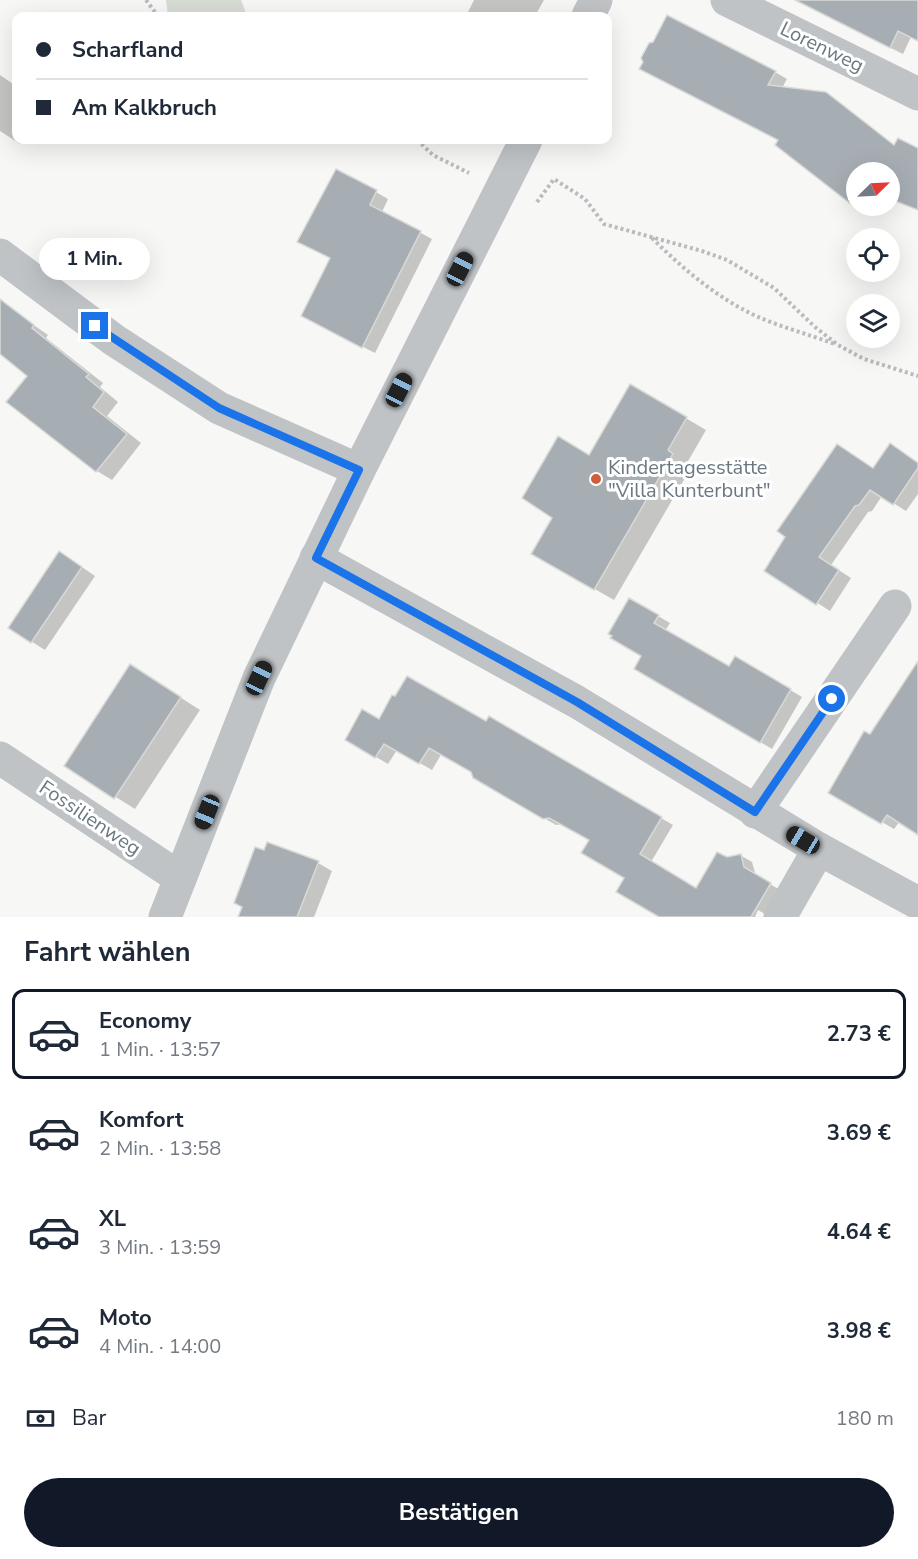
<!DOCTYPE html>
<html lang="de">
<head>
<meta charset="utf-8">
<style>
	:root { --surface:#fff; --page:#f2f2f3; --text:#1f2937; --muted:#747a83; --line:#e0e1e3; --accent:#111827 }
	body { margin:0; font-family:"Nunito Sans",sans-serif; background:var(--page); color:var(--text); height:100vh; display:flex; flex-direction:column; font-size:22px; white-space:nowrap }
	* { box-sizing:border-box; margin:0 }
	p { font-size:20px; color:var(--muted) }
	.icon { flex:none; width:33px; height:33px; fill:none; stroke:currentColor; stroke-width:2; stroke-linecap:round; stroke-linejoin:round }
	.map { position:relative; height:917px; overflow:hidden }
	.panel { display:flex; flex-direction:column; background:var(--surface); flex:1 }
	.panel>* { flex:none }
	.hud { position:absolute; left:12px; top:12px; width:600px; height:132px; border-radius:12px; box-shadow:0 6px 24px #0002; display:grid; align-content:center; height:132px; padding:0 24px; background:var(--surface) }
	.needle { width:39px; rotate:66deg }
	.fabs { position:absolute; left:846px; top:162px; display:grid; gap:12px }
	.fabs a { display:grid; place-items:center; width:54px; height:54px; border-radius:50%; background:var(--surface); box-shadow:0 6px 24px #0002; font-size:30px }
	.end { position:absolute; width:27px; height:27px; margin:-14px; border:8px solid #1a73e8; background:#fff; box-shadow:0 0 0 3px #fff }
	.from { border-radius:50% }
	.bubble { position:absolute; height:42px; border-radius:21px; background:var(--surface); box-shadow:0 6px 24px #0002; font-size:20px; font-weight:700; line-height:42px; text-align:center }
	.car { position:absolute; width:18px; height:36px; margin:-18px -9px; border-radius:8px; box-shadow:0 0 4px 2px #0007; background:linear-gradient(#222 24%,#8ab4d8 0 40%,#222 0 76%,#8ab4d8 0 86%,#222 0) }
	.hud b { display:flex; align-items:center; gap:21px; height:57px; font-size:22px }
	.hud b+b { border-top:2px solid var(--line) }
	.hud i { width:15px; height:15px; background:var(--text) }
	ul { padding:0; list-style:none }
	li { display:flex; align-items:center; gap:18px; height:90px; margin:0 12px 9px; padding:0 12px; border:3px solid transparent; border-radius:12px }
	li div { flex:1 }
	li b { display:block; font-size:22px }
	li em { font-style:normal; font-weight:700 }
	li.current { border-color:var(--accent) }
	li>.icon { width:54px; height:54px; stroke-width:1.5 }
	h2 { padding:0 24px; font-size:27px; line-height:72px }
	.pay { display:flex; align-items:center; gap:15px; height:66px; padding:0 24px; font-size:22px }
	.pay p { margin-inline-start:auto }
	.cta { display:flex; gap:12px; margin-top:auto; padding:12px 24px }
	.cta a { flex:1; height:69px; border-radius:36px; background:var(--accent); color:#fff; font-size:24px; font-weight:700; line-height:69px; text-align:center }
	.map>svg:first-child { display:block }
	.green { fill:#d7dcd4 }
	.shadow { fill:#0003 }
	.building { fill:#a7aeb3; stroke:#d9d9d7; stroke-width:1.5 }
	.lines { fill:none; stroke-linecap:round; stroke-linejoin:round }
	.path { stroke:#b9bcbe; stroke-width:4; stroke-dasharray:3 3; stroke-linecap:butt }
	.street { stroke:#bfc3c6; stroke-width:33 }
	.route { stroke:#1a73e8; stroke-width:8 }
	.poi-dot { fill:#cf5e3d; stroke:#fff; stroke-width:2 }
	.labels { text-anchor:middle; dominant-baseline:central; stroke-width:6; stroke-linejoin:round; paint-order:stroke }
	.street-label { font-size:20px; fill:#6a7882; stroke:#fff }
	.poi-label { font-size:20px; fill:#6a7882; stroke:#fff; text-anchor:start }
</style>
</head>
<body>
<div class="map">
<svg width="918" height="917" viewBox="0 0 918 917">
	<rect width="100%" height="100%" fill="#f7f7f5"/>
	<polygon class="green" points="166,0 241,0 247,16 168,16"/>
	<g class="shadow">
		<polygon points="474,0 544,0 535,16 466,16"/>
		<polygon points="794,0 918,0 918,41 911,37 903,54"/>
		<polygon points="775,72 787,79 782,88 838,101 895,146 918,149 918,210 890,198 890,172 856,172 856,186 789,150 779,140 653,75"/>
		<polygon points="0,75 16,86 16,140 24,140 20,144 0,131"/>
		<polygon points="376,192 388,199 382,212 432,239 375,353 316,323 332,258"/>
		<polygon points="9,308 48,335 46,338 103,383 100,387 118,402 107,416 141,443 112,480 97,471 29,375 0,352 0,318"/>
		<polygon points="631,386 706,430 687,463 692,466 614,600 533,554"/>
		<polygon points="903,453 918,463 918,494 906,511 882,496 872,511 868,512 831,565 851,578 830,611 766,570 874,469"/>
		<polygon points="73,561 95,576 45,650 10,628"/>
		<polygon points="630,600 670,623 665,631 730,668 736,658 802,697 772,749 636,669 643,656"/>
		<polygon points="150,678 200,710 135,809 66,766"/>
		<polygon points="918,692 918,833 900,821 894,829 830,792 871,736"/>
		<polygon points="489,718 673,825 651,862 697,890 727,858 740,855 752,862 756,876 782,891 768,916 758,910 755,917 662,917 591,840 563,824 556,825 474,777 472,771 442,753 432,770 397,750 388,764 347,740 380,721 486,723"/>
		<polygon points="318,863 332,871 314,917 242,917"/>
	</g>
	<g class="building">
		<polygon points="795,0 918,0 918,41 898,31 890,48"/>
		<polygon points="667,15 776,71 768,85 826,92 894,145 898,138 918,148 918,210 890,199 890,172 856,172 856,208 775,145 778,140 639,69 643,62 641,58 649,43 653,42"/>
		<polygon points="336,169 377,190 370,205 421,231 362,348 301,316 330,258 297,242"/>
		<polygon points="0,299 34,325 32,328 89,374 86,377 104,392 93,407 127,434 96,472 6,402 27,376 0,354"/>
		<polygon points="630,384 687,417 668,450 673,454 594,590 531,554 552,518 522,498 558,436 589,455"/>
		<polygon points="890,443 918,463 918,468 893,505 870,490 859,505 855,506 819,557 839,570 816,605 764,571 785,537 777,531 837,444 873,468"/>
		<polygon points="59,551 82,567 31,643 8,628"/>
		<polygon points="629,598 659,615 654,623 729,666 735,656 791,689 760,743 634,669 641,656 610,638 612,636 608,634"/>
		<polygon points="918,661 918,835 887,815 881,824 828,793 864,731 870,734"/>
		<polygon points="130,664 181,697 114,799 64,766"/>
		<polygon points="407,676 486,721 489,716 662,817 640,854 696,888 717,852 727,857 741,854 744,867 771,883 751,917 659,917 616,892 624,878 581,853 589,840 549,818 543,819 473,778 471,772 429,748 419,764 384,744 375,758 345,740 362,709 379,719 392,695 395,696"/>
		<polygon points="267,842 319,861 297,917 238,917 242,907 234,903 255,847 264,850"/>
	</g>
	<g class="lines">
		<g class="path">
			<polyline points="146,0 158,16"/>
			<polyline points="417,140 433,155 469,173"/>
			<polyline points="537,202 554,179 585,199 604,224 702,251 727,260 774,288 815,327 838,345 864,359 918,376"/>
			<path d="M 652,238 C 683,269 716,297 756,316 C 781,327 810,335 835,344"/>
		</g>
		<g class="street">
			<polyline points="727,0 918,94"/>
			<polyline points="588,16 596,0"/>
			<polyline points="0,255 114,340 219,408 359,470"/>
			<polyline points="316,558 577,702 819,849 918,903"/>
			<polyline points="0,758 180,878"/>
			<polyline points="755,812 895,606"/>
			<polyline points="165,917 259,678 359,470 526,140"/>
			<polyline points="780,917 819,849"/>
		</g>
	</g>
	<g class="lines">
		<polyline class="route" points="95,326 219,408 359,470 316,558 577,702 755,812 832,699"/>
	</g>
	<circle class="poi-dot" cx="596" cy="479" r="6"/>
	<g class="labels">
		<g class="street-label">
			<text transform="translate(822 47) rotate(26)">Lorenweg</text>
			<text transform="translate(90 818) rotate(34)">Fossilienweg</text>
		</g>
		<g class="poi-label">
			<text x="608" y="467">Kindertagesstätte<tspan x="608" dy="23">"Villa Kunterbunt"</tspan></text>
		</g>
	</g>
</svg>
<div class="fabs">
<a><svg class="needle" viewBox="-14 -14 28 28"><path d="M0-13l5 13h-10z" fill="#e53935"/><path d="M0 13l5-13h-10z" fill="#747a83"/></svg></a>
<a><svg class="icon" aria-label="locate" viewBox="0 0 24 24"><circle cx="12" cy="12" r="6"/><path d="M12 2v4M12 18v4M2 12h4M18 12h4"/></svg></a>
<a><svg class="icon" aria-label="layers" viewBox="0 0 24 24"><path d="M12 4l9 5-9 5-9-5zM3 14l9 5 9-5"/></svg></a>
</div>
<i class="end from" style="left:832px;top:699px"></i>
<i class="end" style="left:95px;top:326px"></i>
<div class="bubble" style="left:39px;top:238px;width:111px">1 Min.</div>
<i class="car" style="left:460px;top:269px;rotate:27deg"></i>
<i class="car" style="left:399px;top:390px;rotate:27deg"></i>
<i class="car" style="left:259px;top:678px;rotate:25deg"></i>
<i class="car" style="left:207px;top:812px;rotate:202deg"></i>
<i class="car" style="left:803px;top:840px;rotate:301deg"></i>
<div class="hud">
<b><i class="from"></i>Scharfland</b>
<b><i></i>Am Kalkbruch</b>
</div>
</div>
<section class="panel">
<h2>Fahrt wählen</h2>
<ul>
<li class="current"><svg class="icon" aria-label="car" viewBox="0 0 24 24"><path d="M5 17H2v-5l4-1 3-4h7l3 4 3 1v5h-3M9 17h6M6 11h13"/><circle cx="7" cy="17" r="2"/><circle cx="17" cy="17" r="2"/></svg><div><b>Economy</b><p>1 Min. · 13:57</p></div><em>2.73 €</em></li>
<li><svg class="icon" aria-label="car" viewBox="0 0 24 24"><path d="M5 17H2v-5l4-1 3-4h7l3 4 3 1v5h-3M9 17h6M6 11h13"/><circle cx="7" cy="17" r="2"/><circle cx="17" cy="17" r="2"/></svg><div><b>Komfort</b><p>2 Min. · 13:58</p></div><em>3.69 €</em></li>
<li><svg class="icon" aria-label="car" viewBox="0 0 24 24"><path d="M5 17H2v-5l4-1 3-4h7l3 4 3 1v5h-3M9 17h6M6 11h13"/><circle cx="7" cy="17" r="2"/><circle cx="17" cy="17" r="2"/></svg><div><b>XL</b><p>3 Min. · 13:59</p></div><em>4.64 €</em></li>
<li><svg class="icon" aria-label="car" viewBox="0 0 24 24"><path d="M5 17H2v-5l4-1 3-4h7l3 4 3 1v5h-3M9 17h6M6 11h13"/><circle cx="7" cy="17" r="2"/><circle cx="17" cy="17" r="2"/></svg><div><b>Moto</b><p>4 Min. · 14:00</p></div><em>3.98 €</em></li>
</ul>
<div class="pay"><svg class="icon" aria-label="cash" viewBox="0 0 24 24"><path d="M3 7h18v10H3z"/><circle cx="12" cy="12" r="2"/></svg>Bar<p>180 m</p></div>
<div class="cta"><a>Bestätigen</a></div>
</section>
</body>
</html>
